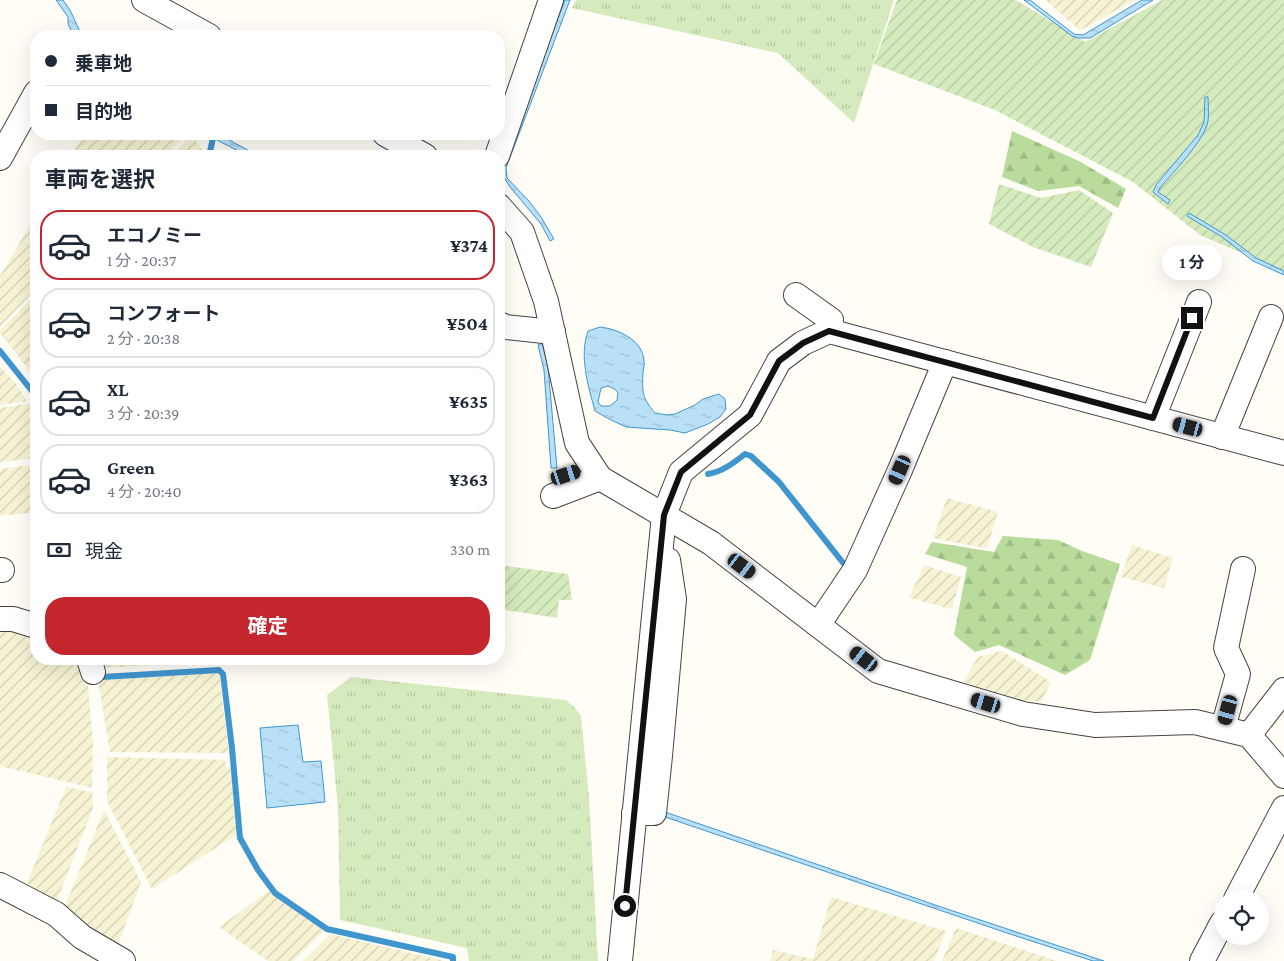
<!DOCTYPE html>
<html lang="ja">
<head>
<meta charset="utf-8">
<style>
	:root { --surface:#fff; --page:#f6f6f7; --text:#1f2937; --muted:#747a83; --line:#e0e1e3; --accent:#c4262e }
	body { margin:0; font-family:"Crimson Pro","Noto Sans JP",serif; background:var(--page); color:var(--text); height:100vh; display:flex; flex-direction:column; font-size:19px; white-space:nowrap }
	* { box-sizing:border-box; margin:0 }
	p { font-size:16px; color:var(--muted) }
	.icon { flex:none; width:28px; height:28px; fill:none; stroke:currentColor; stroke-width:2; stroke-linecap:round; stroke-linejoin:round }
	.map { position:relative; flex:1; overflow:hidden }
	.side { position:absolute; left:30px; top:150px; width:475px; height:515px; display:flex; flex-direction:column; background:var(--surface); border-radius:20px; box-shadow:0 5px 20px #0002 }
	.side>* { flex:none }
	.banner { position:absolute; left:30px; top:30px; width:475px; height:110px; border-radius:20px; box-shadow:0 5px 20px #0002; display:grid; align-content:center; height:110px; padding:0 15px; background:var(--surface) }
	.fabs { position:absolute; left:1214px; top:890px; display:grid; gap:10px }
	.fabs a { display:grid; place-items:center; width:55px; height:55px; border-radius:50%; background:var(--surface); box-shadow:0 5px 20px #0002; font-size:25px }
	.end { position:absolute; width:22px; height:22px; margin:-11px; border:6px solid #111; background:#fff; box-shadow:0 0 0 2px #fff }
	.from { border-radius:50% }
	.bubble { position:absolute; height:35px; border-radius:18px; background:var(--surface); box-shadow:0 5px 20px #0002; font-size:16px; font-weight:700; line-height:35px; text-align:center }
	.car { position:absolute; width:15px; height:30px; margin:-15px -8px; border-radius:6px; box-shadow:0 0 4px 1px #0007; background:linear-gradient(#222 24%,#8ab4d8 0 40%,#222 0 76%,#8ab4d8 0 86%,#222 0) }
	.banner b { display:flex; align-items:center; gap:18px; height:48px; font-size:19px }
	.banner b+b { border-top:1px solid var(--line) }
	.banner i { width:12px; height:12px; background:var(--text) }
	ul { padding:0; list-style:none }
	li { display:flex; align-items:center; gap:15px; height:70px; margin:0 10px 8px; padding:0 5px; border:2px solid var(--line); border-radius:20px }
	li div { flex:1 }
	li b { display:block; font-size:19px }
	li em { font-style:normal; font-weight:700 }
	li.active { border-color:var(--accent) }
	li>.icon { width:45px; height:45px; stroke-width:1.5 }
	h2 { padding:0 15px; font-size:22px; line-height:60px }
	.pay { display:flex; align-items:center; gap:12px; height:55px; padding:0 15px; font-size:19px }
	.pay p { margin-inline-start:auto }
	.button { display:flex; gap:10px; margin-top:auto; padding:10px 15px }
	.button a { flex:1; height:58px; border-radius:20px; background:var(--accent); color:#fff; font-size:20px; font-weight:700; line-height:58px; text-align:center }
	.map>svg:first-child { display:block }
	.farmland { fill:url(#farmland-furrows) }
	.forest { fill:url(#forest-firs) }
	.park { fill:url(#park-tufts) }
	.garden { fill:url(#garden-furrows) }
	.water { fill:url(#water-ripples); stroke:#3f96cf; fill-rule:evenodd }
	.lines { fill:none; stroke-linecap:round; stroke-linejoin:round }
	.stream { stroke:#3f96cf; stroke-width:6 }
	.street-casing { stroke:#444; stroke-width:26 }
	.street { stroke:#fff; stroke-width:24 }
	.route { stroke:#111; stroke-width:6 }
</style>
</head>
<body>
<div class="map">
<svg width="1284" height="961" viewBox="0 0 1284 961">
	<defs>
		<pattern id="farmland-furrows" width="10" height="10" patternUnits="userSpaceOnUse" patternTransform="scale(1.25)"><rect width="10" height="10" fill="#f6f3d4"/><path d="M-1 1l2-2M0 10L10 0M9 11l2-2" fill="none" stroke="#d2cfb5"/></pattern>
		<pattern id="forest-firs" width="22" height="20" patternUnits="userSpaceOnUse" patternTransform="scale(1.25)"><rect width="22" height="20" fill="#b9dc9c"/><path d="M5 1l3.5 6h-7zM16 11l3.5 6h-7z" fill="#9ebc85"/></pattern>
		<pattern id="park-tufts" width="24" height="20" patternUnits="userSpaceOnUse" patternTransform="scale(1.25)"><rect width="24" height="20" fill="#d5ebbd"/><path d="M3 7l-1-3M5 7V3M7 7l1-3M15 17l-1-3M17 17v-4M19 17l1-3" fill="none" stroke="#b6c8a1"/></pattern>
		<pattern id="garden-furrows" width="10" height="10" patternUnits="userSpaceOnUse" patternTransform="scale(1.25)"><rect width="10" height="10" fill="#d5ebbd"/><path d="M-1 1l2-2M0 10L10 0M9 11l2-2" fill="none" stroke="#b6c8a1"/></pattern>
		<pattern id="water-ripples" width="26" height="14" patternUnits="userSpaceOnUse" patternTransform="scale(1.25)"><rect width="26" height="14" fill="#b9e0f7"/><path d="M2 4q2-2 4 0t4 0M15 11q2-2 4 0t4 0" fill="none" stroke="#9ebfd3"/></pattern>
	</defs>
	<rect width="100%" height="100%" fill="#fffdf5"/>
	<g class="farmland">
		<polygon points="1045,0 1135,0 1083,29 1079,29"/>
		<polygon points="84,134 187,134 165,156 71,156"/>
		<polygon points="192,135 201,148 202,156 171,156"/>
		<polygon points="36,215 36,289 0,327 0,276"/>
		<polygon points="36,294 36,362 29,370 0,333 0,330"/>
		<polygon points="0,366 16,384 27,401 0,405"/>
		<polygon points="33,403 36,414 36,458 0,462 0,408"/>
		<polygon points="36,464 36,512 0,516 0,469"/>
		<polygon points="947,498 998,512 987,548 962,544 933,538"/>
		<polygon points="1132,545 1173,558 1164,588 1121,577"/>
		<polygon points="924,565 961,577 952,609 909,598"/>
		<polygon points="0,622 36,629 36,659 82,659 87,675 93,742 92,788 0,766"/>
		<polygon points="1002,651 1051,682 1041,702 1012,699 963,682 978,657"/>
		<polygon points="99,659 186,659 186,663 102,668"/>
		<polygon points="219,673 229,753 110,752 98,680"/>
		<polygon points="107,757 225,760 226,767 236,767 242,831 152,889 107,801"/>
		<polygon points="66,787 92,792 93,808 56,903 27,883"/>
		<polygon points="104,810 141,882 117,947 63,911"/>
		<polygon points="269,891 324,931 293,961 268,961 219,927"/>
		<polygon points="831,897 946,931 934,961 770,961 773,950 813,959"/>
		<polygon points="956,928 1057,961 942,961"/>
		<polygon points="330,934 445,961 303,961"/>
	</g>
	<g class="forest">
		<polygon points="1012,131 1081,162 1126,189 1118,208 1079,186 1038,191 1002,177"/>
		<polygon points="1003,536 1058,540 1082,551 1120,564 1090,660 1065,675 999,645 975,652 954,635 967,567 925,554 932,542 994,552"/>
	</g>
	<g class="park">
		<polygon points="576,0 894,0 854,123 778,53 572,8"/>
		<polygon points="351,677 566,700 575,708 581,716 589,798 598,961 469,961 467,948 340,920 338,807 327,695"/>
	</g>
	<g class="garden">
		<polygon points="897,0 1016,0 1085,42 1162,0 1284,0 1284,271 1200,235 1133,182 995,110 874,64"/>
		<polygon points="999,184 1041,198 1079,190 1113,213 1091,267 1033,247 989,224"/>
		<polygon points="499,565 568,574 572,600 559,600 557,618 499,609"/>
	</g>
	<g class="water">
		<polygon points="56,0 63,0 70,10 82,36 74,36 68,24 68,17"/>
		<polygon points="565,0 570,0 506,168 507,178 529,201 541,217 554,239 550,241 541,224 510,187 504,177 503,165"/>
		<polygon points="1024,0 1030,0 1074,34 1083,35 1142,0 1153,0 1090,38 1078,38 1072,36"/>
		<path d="M 1205,97 L 1208,97 C 1208,104 1209,113 1208,121 C 1205,140 1173,172 1160,188 L 1158,192 L 1170,200 L 1168,204 L 1153,192 L 1156,185 L 1198,135 L 1204,122 Z"/>
		<polygon points="209,134 218,134 259,156 248,156 213,138"/>
		<polygon points="1189,213 1226,235 1256,258 1284,271 1284,275 1253,261 1222,237 1187,216"/>
		<path d="M 600,327 C 618,329 643,340 644,361 C 645,365 643,369 643,373 C 642,392 642,398 655,413 L 667,415 L 675,414 L 695,405 L 703,399 L 719,394 L 725,399 L 726,409 L 720,417 L 708,424 L 685,433 L 670,430 L 626,427 L 609,419 L 595,411 C 588,385 579,356 588,331 ZM 608,386 L 615,389 L 618,393 L 617,400 L 610,406 L 601,406 L 598,402 L 601,388 Z"/>
		<polygon points="542,343 548,367 557,468 551,468 544,370 538,345"/>
		<polygon points="298,725 303,762 321,761 325,802 267,808 260,728"/>
		<polygon points="662,811 950,910 1104,961 1093,961 1013,935 662,816"/>
	</g>
	<g class="lines">
		<g class="stream">
			<polyline points="209,156 213,138"/>
			<polyline points="0,351 36,396"/>
			<path d="M 708,474 C 722,472 735,462 745,454 L 751,456 L 779,482 L 844,564"/>
			<polyline points="99,671 102,677 219,670 223,674 232,748 240,838 258,870 275,893 327,929 453,957 453,961"/>
		</g>
		<defs>
			<g id="street">
				<polyline points="144,0 209,36"/>
				<polyline points="385,134 425,156"/>
				<polyline points="497,156 551,0"/>
				<polyline points="0,158 36,93"/>
				<polyline points="499,206 522,232 546,301 577,443 600,478 711,543 878,671 1023,714 1095,725 1195,722 1249,735 1284,776"/>
				<polyline points="796,295 831,320 829,331"/>
				<polyline points="499,324 506,327 553,332"/>
				<polyline points="1153,418 1199,302"/>
				<polyline points="1222,437 1271,317"/>
				<polyline points="553,496 600,478"/>
				<polyline points="0,570 2,570"/>
				<polyline points="0,619 13,619 36,626"/>
				<polyline points="818,625 855,570 900,470 945,362"/>
				<polyline points="89,659 93,672"/>
				<polyline points="1223,728 1238,674 1226,648 1243,569"/>
				<polyline points="1249,735 1284,690"/>
				<polyline points="634,813 654,813 660,756 674,599 668,560"/>
				<polyline points="0,885 56,914 82,937 123,961"/>
				<polyline points="1236,899 1284,808"/>
				<polyline points="620,961 664,515 681,472 750,415 779,361 803,343 829,331 1284,453"/>
				<polyline points="1202,961 1222,923"/>
			</g>
		</defs>
		<use href="#street" class="street-casing"/>
		<use href="#street" class="street"/>
	</g>
	<g class="lines">
		<polyline class="route" points="625,906 664,515 681,472 750,415 779,361 803,343 829,331 1153,418 1192,318"/>
	</g>
</svg>
<div class="fabs">
<a><svg class="icon" aria-label="locate" viewBox="0 0 24 24"><circle cx="12" cy="12" r="6"/><path d="M12 2v4M12 18v4M2 12h4M18 12h4"/></svg></a>
</div>
<i class="end from" style="left:625px;top:906px"></i>
<i class="end" style="left:1192px;top:318px"></i>
<div class="bubble" style="left:1162px;top:245px;width:60px">1 分</div>
<i class="car" style="left:1188px;top:427px;rotate:285deg"></i>
<i class="car" style="left:900px;top:470px;rotate:204deg"></i>
<i class="car" style="left:566px;top:475px;rotate:72deg"></i>
<i class="car" style="left:742px;top:566px;rotate:127deg"></i>
<i class="car" style="left:864px;top:659px;rotate:307deg"></i>
<i class="car" style="left:986px;top:703px;rotate:287deg"></i>
<i class="car" style="left:1228px;top:710px;rotate:195deg"></i>
<div class="banner">
<b><i class="from"></i>乗車地</b>
<b><i></i>目的地</b>
</div>
<section class="side">
<h2>車両を選択</h2>
<ul>
<li class="active"><svg class="icon" aria-label="car" viewBox="0 0 24 24"><path d="M5 17H2v-5l4-1 3-4h7l3 4 3 1v5h-3M9 17h6M6 11h13"/><circle cx="7" cy="17" r="2"/><circle cx="17" cy="17" r="2"/></svg><div><b>エコノミー</b><p>1 分 · 20:37</p></div><em>¥374</em></li>
<li><svg class="icon" aria-label="car" viewBox="0 0 24 24"><path d="M5 17H2v-5l4-1 3-4h7l3 4 3 1v5h-3M9 17h6M6 11h13"/><circle cx="7" cy="17" r="2"/><circle cx="17" cy="17" r="2"/></svg><div><b>コンフォート</b><p>2 分 · 20:38</p></div><em>¥504</em></li>
<li><svg class="icon" aria-label="car" viewBox="0 0 24 24"><path d="M5 17H2v-5l4-1 3-4h7l3 4 3 1v5h-3M9 17h6M6 11h13"/><circle cx="7" cy="17" r="2"/><circle cx="17" cy="17" r="2"/></svg><div><b>XL</b><p>3 分 · 20:39</p></div><em>¥635</em></li>
<li><svg class="icon" aria-label="car" viewBox="0 0 24 24"><path d="M5 17H2v-5l4-1 3-4h7l3 4 3 1v5h-3M9 17h6M6 11h13"/><circle cx="7" cy="17" r="2"/><circle cx="17" cy="17" r="2"/></svg><div><b>Green</b><p>4 分 · 20:40</p></div><em>¥363</em></li>
</ul>
<div class="pay"><svg class="icon" aria-label="cash" viewBox="0 0 24 24"><path d="M3 7h18v10H3z"/><circle cx="12" cy="12" r="2"/></svg>現金<p>330 m</p></div>
<div class="button"><a>確定</a></div>
</section>
</div>
</body>
</html>
